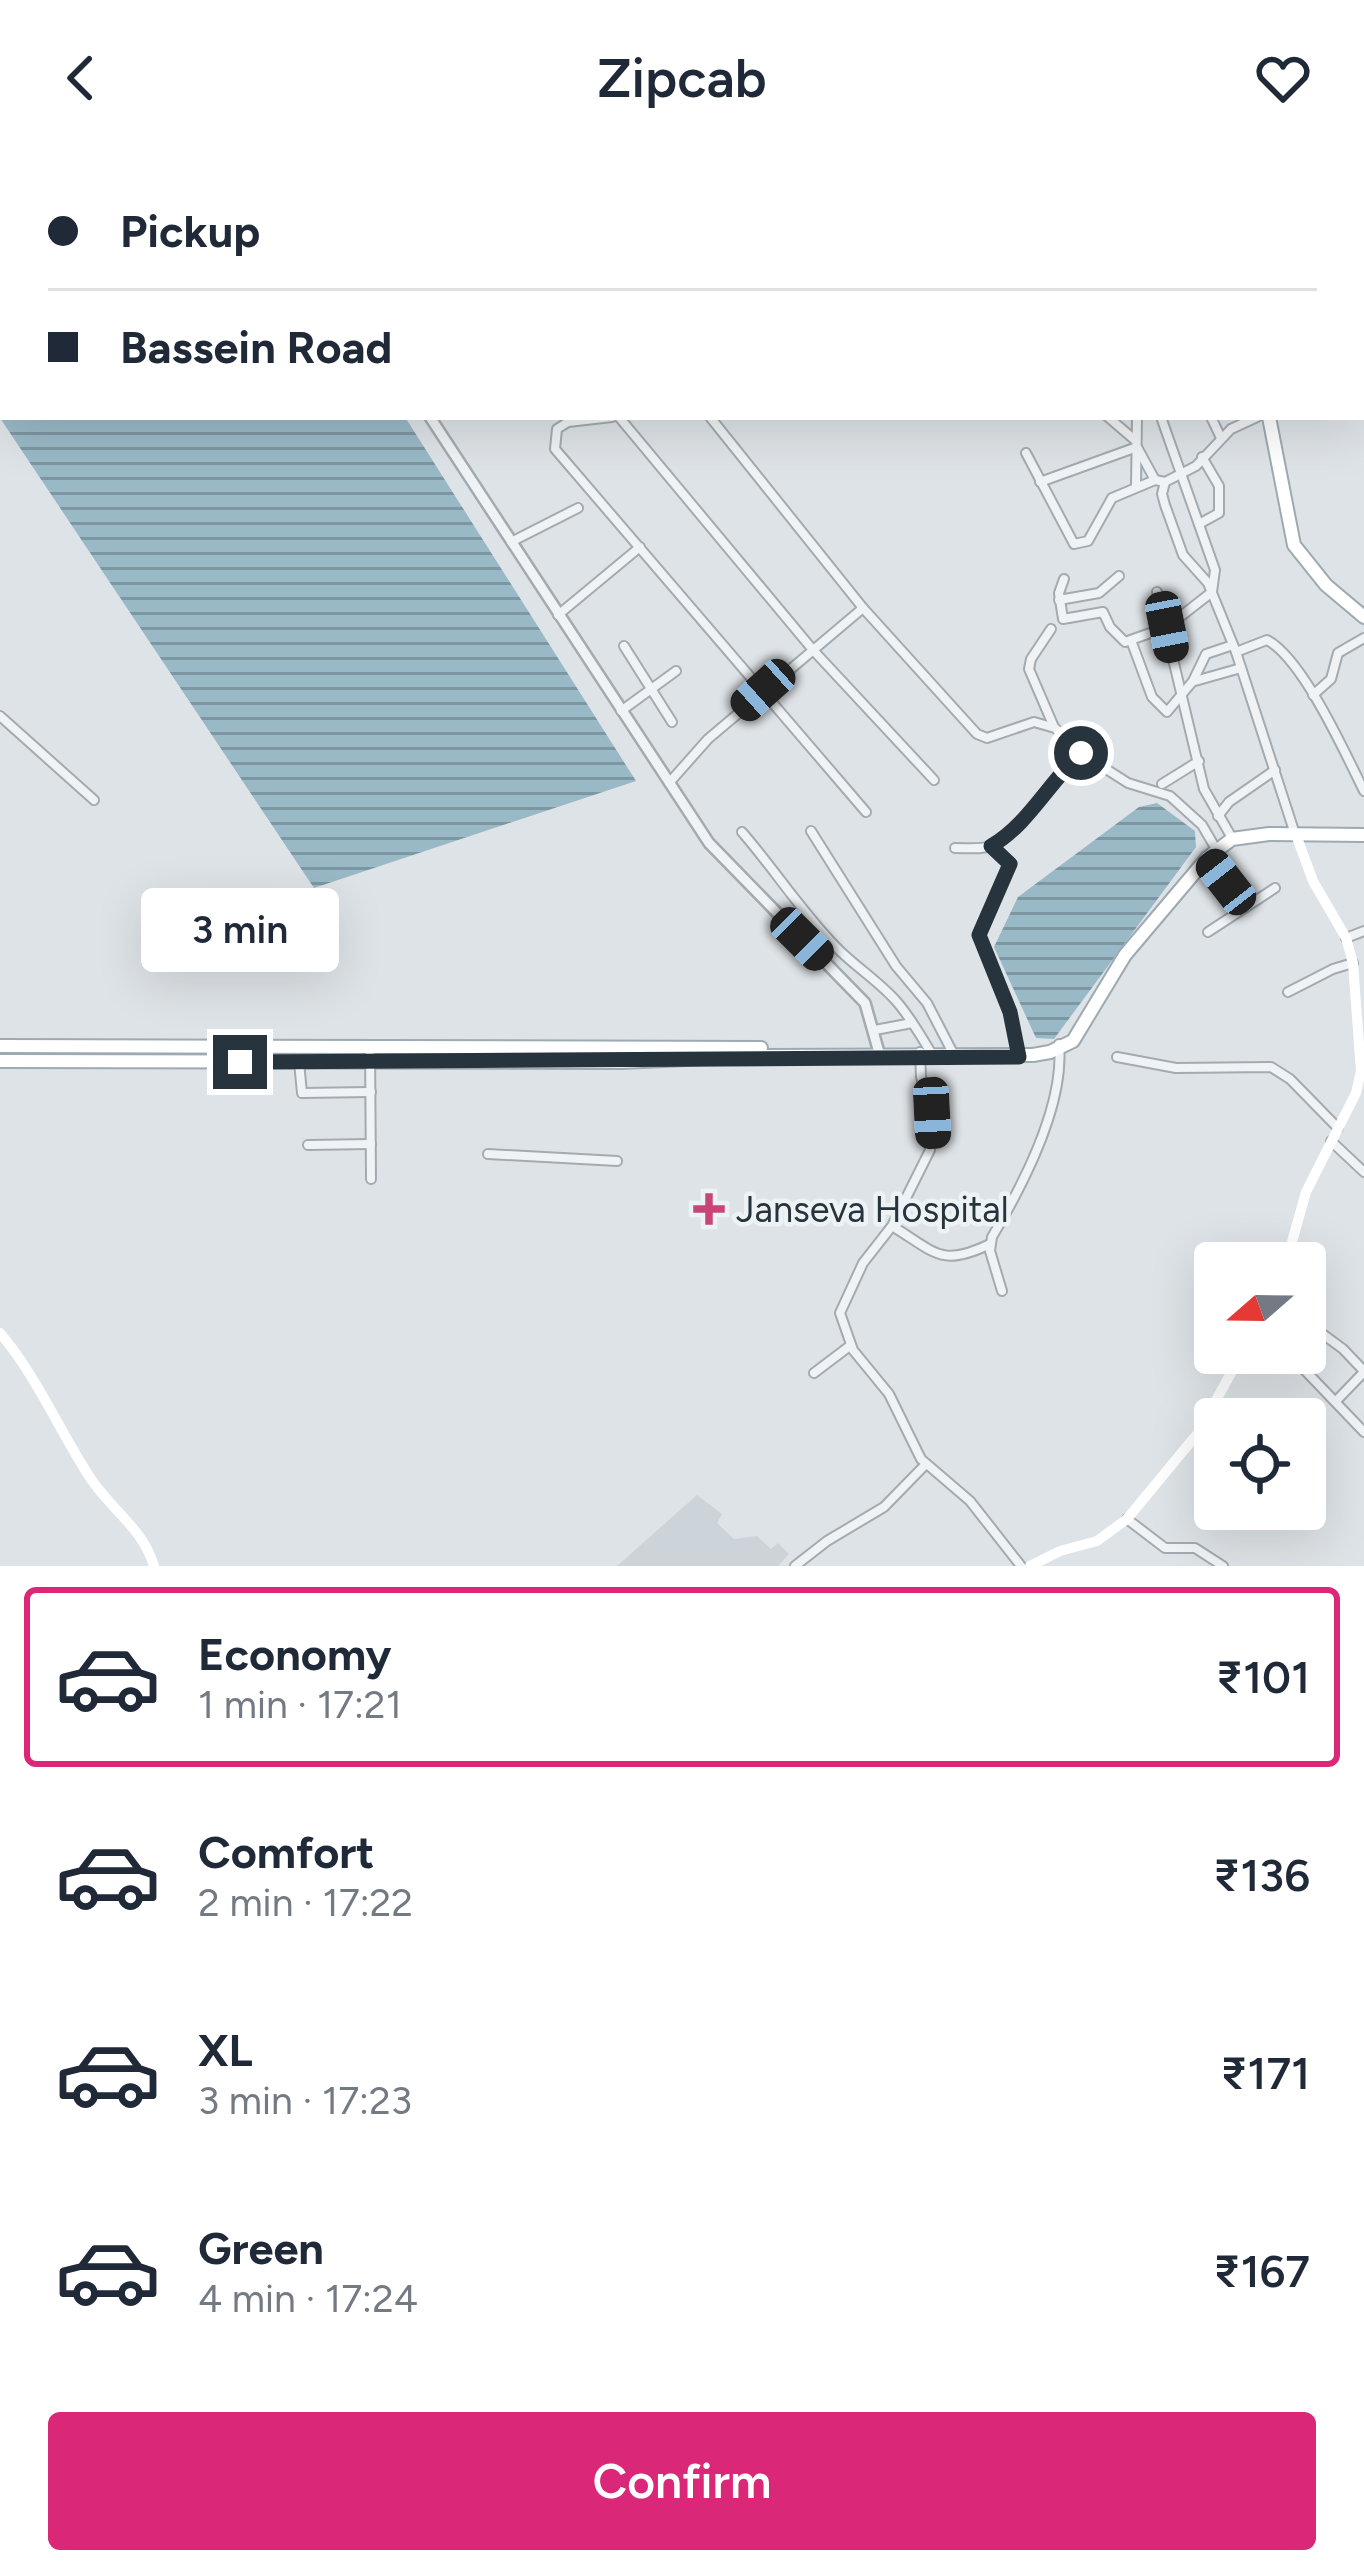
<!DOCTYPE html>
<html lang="en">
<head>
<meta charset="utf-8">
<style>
	:root { --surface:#fff; --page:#f6f6f7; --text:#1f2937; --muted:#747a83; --line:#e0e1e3; --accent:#db2777 }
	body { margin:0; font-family:Figtree,sans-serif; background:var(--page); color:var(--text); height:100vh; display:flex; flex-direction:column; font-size:45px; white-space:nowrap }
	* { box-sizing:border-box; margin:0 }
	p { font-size:39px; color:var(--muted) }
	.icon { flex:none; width:66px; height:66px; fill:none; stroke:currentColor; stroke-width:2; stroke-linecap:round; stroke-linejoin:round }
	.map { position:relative; height:1410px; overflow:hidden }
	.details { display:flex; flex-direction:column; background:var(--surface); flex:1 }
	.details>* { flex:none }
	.hud { position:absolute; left:0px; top:0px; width:1365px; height:264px; box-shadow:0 12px 48px #0002; display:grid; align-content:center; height:264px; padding:0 48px; background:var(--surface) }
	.needle { width:78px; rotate:250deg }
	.fabs { position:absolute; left:1194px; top:1086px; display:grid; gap:24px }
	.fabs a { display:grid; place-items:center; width:132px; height:132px; border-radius:12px; background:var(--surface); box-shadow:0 12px 48px #0002; font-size:60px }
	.end { position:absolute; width:54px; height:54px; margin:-27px; border:15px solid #27343d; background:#fff; box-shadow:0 0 0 6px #fff }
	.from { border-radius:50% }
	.bubble { position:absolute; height:84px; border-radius:12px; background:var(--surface); box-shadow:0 12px 48px #0002; font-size:39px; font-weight:600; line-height:84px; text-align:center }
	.car { position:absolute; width:36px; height:72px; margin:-36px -18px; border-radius:15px; box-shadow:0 0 9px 3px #0007; background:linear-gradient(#222 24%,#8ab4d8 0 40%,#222 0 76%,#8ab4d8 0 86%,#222 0) }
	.hud b { display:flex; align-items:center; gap:42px; height:114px; font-size:45px }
	.hud b+b { border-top:3px solid var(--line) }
	.hud i { width:30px; height:30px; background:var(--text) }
	ul { padding:21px 0 0; list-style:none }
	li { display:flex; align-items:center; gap:36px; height:180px; margin:0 24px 18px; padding:0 24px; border:6px solid transparent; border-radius:12px }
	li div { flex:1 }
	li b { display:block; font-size:45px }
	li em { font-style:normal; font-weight:600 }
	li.selected { border-color:var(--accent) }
	li>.icon { width:108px; height:108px; stroke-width:1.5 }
	.action { display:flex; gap:24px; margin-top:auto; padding:24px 48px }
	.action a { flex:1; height:138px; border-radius:12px; background:var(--accent); color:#fff; font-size:48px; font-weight:600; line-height:138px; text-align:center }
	header { display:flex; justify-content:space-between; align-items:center; height:156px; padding:0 48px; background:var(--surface); font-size:54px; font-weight:600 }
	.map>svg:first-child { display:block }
	.built { fill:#ccd3d9 }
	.water { fill:url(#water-rules) }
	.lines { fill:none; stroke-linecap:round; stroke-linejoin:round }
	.minor-casing { stroke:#a3abb1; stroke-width:12 }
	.tertiary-casing { stroke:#a3abb1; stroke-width:14 }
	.primary-casing { stroke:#9daab2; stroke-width:16 }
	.minor { stroke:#f0f3f5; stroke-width:8 }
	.tertiary { stroke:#f0f3f5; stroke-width:9 }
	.secondary { stroke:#fff; stroke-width:10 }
	.primary { stroke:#fff; stroke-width:12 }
	.route { stroke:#27343d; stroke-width:15 }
	.poi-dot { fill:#ca4577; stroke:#edf2f5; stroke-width:4.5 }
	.labels { text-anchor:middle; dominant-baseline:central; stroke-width:9; stroke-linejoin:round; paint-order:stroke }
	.poi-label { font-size:36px; fill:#27343d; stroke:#edf2f5; text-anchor:start }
</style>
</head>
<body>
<header><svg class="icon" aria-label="back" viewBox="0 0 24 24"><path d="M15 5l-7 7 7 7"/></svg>Zipcab<svg class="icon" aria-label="heart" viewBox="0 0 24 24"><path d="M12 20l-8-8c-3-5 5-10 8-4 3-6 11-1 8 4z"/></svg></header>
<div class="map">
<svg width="1364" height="1410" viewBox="0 0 1364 1410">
	<defs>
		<pattern id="water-rules" width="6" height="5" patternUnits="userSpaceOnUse" patternTransform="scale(3)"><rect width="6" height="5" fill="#99b9c6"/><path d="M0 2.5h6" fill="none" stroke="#7d97a2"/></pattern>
	</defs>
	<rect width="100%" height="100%" fill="#dee3e7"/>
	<polygon class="built" points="697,1339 722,1358 717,1367 734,1383 757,1380 771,1393 778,1387 789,1398 778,1410 617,1410"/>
	<g class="water">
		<polygon points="0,0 245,3 3,3 3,261 405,261 636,625 314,732 0,262"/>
		<polygon points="1157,647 1195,675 1196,691 1054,883 1036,882 994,791 1018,741 1139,651"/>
	</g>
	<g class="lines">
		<defs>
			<g id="minor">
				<polyline points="876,0 877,3"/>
				<polyline points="910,0 910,3"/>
				<polyline points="1362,218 1364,217"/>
				<polyline points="612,261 568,266 557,273 555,293 866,656"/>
				<polyline points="619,261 813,494 934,624"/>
				<polyline points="1108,261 1136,285"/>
				<polyline points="1211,261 1221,282"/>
				<polyline points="1257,261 1231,273 1196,310 1165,326 1162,338 1165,349 1183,399 1208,427 1236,496 1295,678"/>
				<polyline points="1026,297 1074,388 1088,385 1112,342 1155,324 1165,326"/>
				<polyline points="1040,326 1137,291 1155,324"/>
				<polyline points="1136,330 1137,261"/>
				<polyline points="1199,368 1219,357 1219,330 1202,301"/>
				<polyline points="511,386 578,352"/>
				<polyline points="1064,423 1059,437 1063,463 1103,456 1110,471 1125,486 1167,471 1212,436 1215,414 1161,261"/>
				<polyline points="1157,436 1204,633 1232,682"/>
				<polyline points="1059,444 1099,437 1119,420"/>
				<polyline points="863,452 977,578 987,582 1034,566 1055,572 1081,597 1128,627 1170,640 1202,669 1216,693"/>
				<polyline points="558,459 640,391"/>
				<polyline points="1051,473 1031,503 1029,513 1054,571"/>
				<polyline points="1132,487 1152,541 1167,556 1193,525 1206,498 1233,489"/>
				<polyline points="624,490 672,566"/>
				<path d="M 1236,496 L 1267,484 C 1303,503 1345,597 1364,635"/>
				<polyline points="1195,525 1241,512"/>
				<polyline points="1313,539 1331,523 1338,497 1364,482"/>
				<polyline points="621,555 676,515"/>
				<polyline points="0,560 94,644"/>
				<polyline points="669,627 708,583 863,452 710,261"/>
				<polyline points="1162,628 1199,605"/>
				<polyline points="1218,660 1229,646 1275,614"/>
				<polyline points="811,675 896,810 927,847 955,901"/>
				<path d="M 742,676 C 775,714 800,754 835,790 C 854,810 879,825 897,846 C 911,862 922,882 933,900"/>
				<polyline points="991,690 1010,708 978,779 1010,856 1019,899"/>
				<path d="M 955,692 C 968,692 982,694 994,689 C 1016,679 1058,618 1081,597"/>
				<polyline points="1207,702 1245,750"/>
				<polyline points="1208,776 1275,732"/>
				<polyline points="1346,782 1364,775"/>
				<polyline points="1288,836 1333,813 1353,807"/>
				<polyline points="875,874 912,867"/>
				<polyline points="370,891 371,1023"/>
				<polyline points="920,896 921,921 932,957 930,994 892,1070 863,1107 840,1157 853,1194 889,1238 921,1303 970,1345 1021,1410"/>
				<polyline points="1117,901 1176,912 1271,911 1290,923 1338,972"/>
				<polyline points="299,906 302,937 371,936"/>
				<polyline points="1331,985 1364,1016"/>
				<polyline points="308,989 371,988"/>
				<polyline points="488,998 617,1005"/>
				<path d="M 892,1070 C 935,1096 941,1112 990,1088"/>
				<path d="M 1002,1135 L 990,1095 L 992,1081 C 1023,1029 1065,949 1059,888"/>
				<polyline points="1305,1165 1343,1193 1364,1215"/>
				<polyline points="1296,1205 1364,1276"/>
				<polyline points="814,1217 851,1189"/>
				<polyline points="1337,1244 1364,1216"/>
				<polyline points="1204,1266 1215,1278"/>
				<polyline points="1288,1353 1294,1359"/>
				<polyline points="1127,1363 1165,1392 1195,1392 1223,1410"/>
				<polyline points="795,1410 827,1385 884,1351 926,1308"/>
			</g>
			<g id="tertiary">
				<polyline points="267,0 268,3"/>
				<polyline points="430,261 709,687 865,847 880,900"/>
			</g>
			<g id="primary">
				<polyline points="1346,3 1347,0"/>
				<polyline points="1269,261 1294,389 1326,429 1364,461"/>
				<polyline points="0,890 761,892"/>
				<polyline points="0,905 621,906 751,900 1033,899 1050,896 1073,885 1125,799 1207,702 1232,683 1269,678 1364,679"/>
			</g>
		</defs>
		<use href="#minor" class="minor-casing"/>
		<use href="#tertiary" class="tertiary-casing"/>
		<use href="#primary" class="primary-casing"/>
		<use href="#minor" class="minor"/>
		<use href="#tertiary" class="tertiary"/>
		<g class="secondary">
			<polyline points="1286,1107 1306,1036 1356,937 1361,915 1353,807 1346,782 1313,725 1296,679"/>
			<path d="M 0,1177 C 37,1221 58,1272 89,1320 C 109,1352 143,1372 154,1410"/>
			<polyline points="1030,1410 1060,1395 1097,1385 1127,1363 1198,1277 1242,1197"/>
		</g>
		<use href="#primary" class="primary"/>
	</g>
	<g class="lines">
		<path class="route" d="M 240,906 L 1019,901 L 1010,856 L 979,779 L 1010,708 L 991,690 C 1027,670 1050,625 1081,597"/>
	</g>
	<path class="poi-dot" d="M703 1035h12v12h12v12h-12v12h-12v-12h-12v-12h12z"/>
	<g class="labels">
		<g class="poi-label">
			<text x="736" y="1053">Janseva Hospital</text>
		</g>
	</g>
</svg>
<div class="fabs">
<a><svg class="needle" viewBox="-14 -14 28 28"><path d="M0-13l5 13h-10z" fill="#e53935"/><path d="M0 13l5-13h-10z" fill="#747a83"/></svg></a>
<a><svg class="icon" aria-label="locate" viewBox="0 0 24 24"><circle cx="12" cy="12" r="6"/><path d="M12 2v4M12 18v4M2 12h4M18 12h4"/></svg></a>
</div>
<i class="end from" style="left:1081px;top:597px"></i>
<i class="end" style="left:240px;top:906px"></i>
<div class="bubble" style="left:141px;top:732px;width:198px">3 min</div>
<i class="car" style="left:1167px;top:471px;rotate:169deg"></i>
<i class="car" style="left:763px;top:534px;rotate:228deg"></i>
<i class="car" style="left:1226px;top:726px;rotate:322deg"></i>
<i class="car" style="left:802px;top:783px;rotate:135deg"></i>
<i class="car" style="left:932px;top:957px;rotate:177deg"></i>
<div class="hud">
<b><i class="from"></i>Pickup</b>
<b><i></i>Bassein Road</b>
</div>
</div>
<section class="details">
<ul>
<li class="selected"><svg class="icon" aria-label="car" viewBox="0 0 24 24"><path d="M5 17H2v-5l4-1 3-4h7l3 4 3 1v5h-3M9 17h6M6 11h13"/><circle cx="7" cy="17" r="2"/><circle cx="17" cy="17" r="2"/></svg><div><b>Economy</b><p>1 min · 17:21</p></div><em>₹101</em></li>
<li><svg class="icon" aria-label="car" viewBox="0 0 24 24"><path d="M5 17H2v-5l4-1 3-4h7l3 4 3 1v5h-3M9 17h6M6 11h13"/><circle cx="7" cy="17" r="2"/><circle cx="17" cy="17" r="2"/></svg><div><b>Comfort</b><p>2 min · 17:22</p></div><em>₹136</em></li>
<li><svg class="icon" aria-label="car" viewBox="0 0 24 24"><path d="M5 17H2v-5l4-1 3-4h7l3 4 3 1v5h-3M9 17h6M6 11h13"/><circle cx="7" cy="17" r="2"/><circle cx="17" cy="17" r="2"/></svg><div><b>XL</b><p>3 min · 17:23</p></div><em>₹171</em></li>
<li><svg class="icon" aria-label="car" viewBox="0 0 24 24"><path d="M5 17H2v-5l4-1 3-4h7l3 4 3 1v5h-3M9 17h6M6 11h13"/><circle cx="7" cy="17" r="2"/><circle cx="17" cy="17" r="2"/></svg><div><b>Green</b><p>4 min · 17:24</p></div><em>₹167</em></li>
</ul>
<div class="action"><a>Confirm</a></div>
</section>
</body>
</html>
